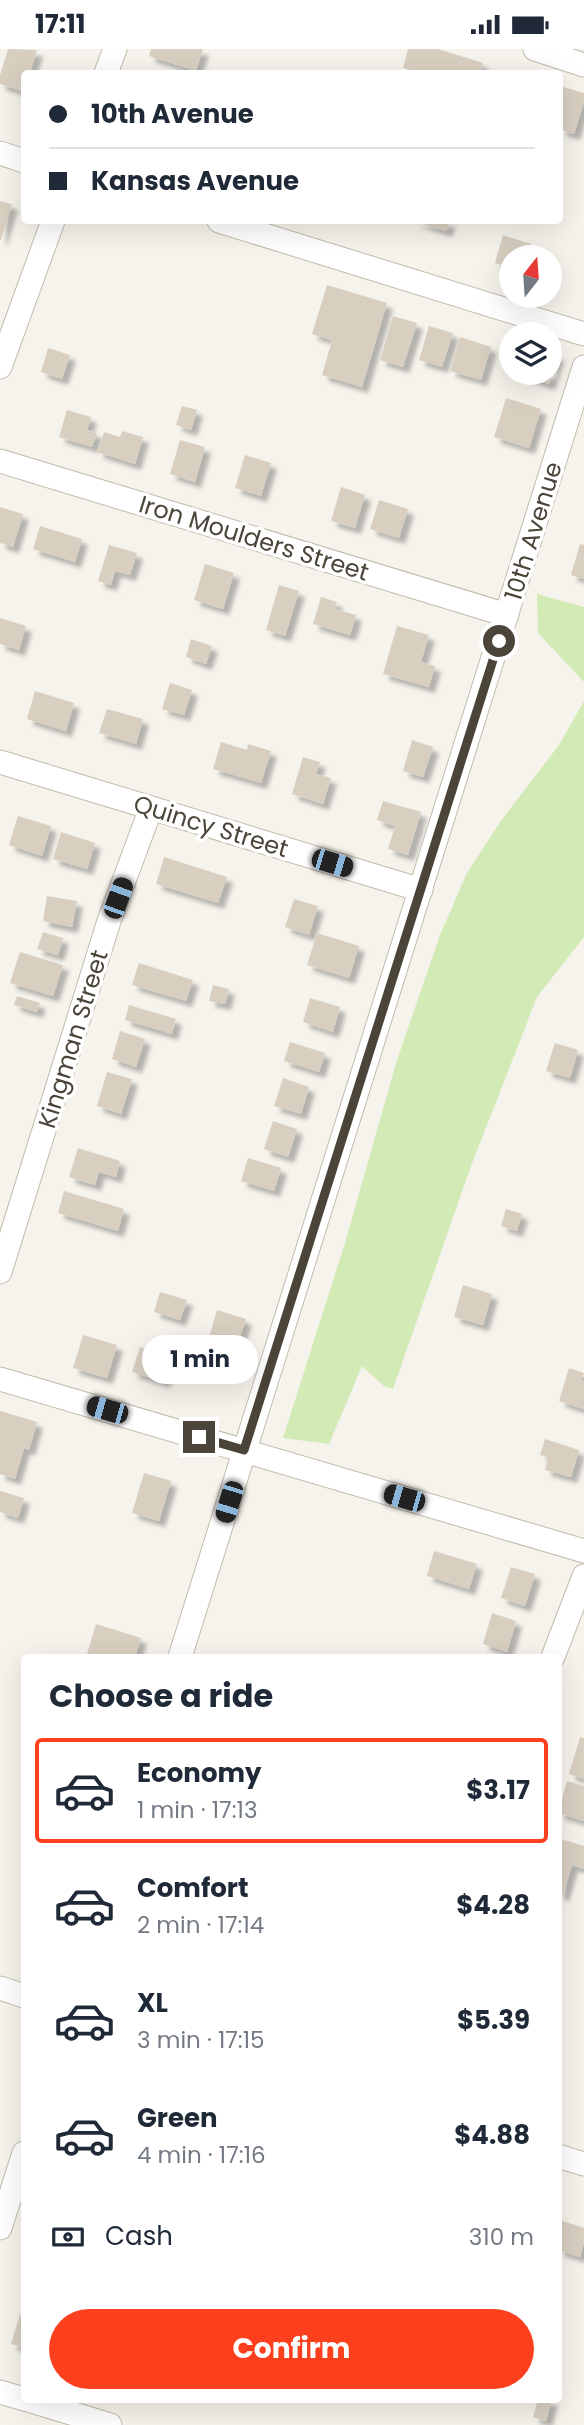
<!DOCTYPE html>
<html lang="en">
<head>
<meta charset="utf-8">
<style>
	:root { --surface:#fff; --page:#f2f2f3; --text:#1f2937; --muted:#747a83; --line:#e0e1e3; --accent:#fc3f1d }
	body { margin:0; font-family:Poppins,sans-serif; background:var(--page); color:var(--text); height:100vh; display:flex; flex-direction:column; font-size:26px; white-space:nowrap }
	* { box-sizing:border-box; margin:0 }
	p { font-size:23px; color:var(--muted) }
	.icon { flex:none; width:38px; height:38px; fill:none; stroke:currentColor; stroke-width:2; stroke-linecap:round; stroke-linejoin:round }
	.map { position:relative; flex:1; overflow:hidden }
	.details { position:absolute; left:21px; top:1605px; width:541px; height:749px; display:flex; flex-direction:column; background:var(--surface); border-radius:7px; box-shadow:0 7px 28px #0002 }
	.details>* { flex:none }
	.banner { position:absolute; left:21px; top:21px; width:542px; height:154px; border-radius:7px; box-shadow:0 7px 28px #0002; display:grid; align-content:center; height:154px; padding:0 28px; background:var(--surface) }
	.needle { width:46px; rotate:17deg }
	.buttons { position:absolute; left:499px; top:196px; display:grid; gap:14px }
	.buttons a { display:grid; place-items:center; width:63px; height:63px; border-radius:50%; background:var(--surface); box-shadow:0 7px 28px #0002; font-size:35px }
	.end { position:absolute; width:32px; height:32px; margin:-16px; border:9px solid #4b4439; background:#fff; box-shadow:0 0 0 4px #fff }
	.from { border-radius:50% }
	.bubble { position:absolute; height:49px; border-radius:24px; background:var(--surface); box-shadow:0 7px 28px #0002; font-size:23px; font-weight:700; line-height:49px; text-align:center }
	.car { position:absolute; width:21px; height:42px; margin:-21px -10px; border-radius:9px; box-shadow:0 0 5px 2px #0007; background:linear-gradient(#222 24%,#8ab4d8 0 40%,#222 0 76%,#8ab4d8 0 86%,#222 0) }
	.banner b { display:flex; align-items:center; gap:24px; height:66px; font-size:26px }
	.banner b+b { border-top:2px solid var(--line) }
	.banner i { width:18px; height:18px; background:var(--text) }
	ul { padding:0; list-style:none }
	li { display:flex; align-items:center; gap:21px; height:105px; margin:0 14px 10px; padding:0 14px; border:4px solid transparent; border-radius:7px }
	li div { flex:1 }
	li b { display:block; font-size:26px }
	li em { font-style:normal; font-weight:700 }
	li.active { border-color:var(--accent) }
	li>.icon { width:63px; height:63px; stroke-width:1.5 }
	h2 { padding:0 28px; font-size:32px; line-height:84px }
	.pay { display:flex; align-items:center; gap:18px; height:77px; padding:0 28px; font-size:26px }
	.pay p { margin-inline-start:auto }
	.action { display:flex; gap:14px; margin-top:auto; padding:14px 28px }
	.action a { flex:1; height:80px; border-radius:42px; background:var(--accent); color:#fff; font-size:28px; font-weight:700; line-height:80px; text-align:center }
	.status { display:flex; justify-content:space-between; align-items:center; height:49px; padding:0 35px; background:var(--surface); direction:ltr }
	.status svg { height:19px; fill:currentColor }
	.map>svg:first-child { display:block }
	.green { fill:#d2eab5 }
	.building { fill:#d8cfc1; filter:url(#shadow) }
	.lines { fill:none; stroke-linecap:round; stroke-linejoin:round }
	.minor-casing { stroke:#c2bbae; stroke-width:25 }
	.minor { stroke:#fff; stroke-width:23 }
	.route { stroke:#4b4439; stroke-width:9 }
	.labels { text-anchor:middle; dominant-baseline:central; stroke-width:7; stroke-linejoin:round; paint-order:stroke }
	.street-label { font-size:24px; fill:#4b4439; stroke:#fff }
</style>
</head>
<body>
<div class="status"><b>17:11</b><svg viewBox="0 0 49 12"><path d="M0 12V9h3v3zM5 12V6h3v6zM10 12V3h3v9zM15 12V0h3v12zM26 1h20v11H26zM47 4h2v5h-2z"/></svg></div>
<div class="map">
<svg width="584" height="2376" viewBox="0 0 584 2376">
	<defs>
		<filter id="shadow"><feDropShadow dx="6" dy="6" stdDeviation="2" flood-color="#0004"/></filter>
	</defs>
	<rect width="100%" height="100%" fill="#f6f3ec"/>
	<g class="green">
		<polygon points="537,545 584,558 584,633 538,584"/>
		<polygon points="584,652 584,888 537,948 471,1117 393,1340 384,1337 362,1317 329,1395 283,1389 345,1194 396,1014 440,886 467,824 500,773 559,696"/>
	</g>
	<g class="building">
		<polygon points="8,0 37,1 30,24 24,24 24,43 0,35 0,26"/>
		<polygon points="151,0 203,0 196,22 149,7"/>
		<polygon points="408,0 438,0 483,14 480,24 422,24 403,19"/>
		<polygon points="560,37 584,44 584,53 574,85 560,81 562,72 560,72"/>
		<polygon points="0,152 12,155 1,191 0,191"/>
		<polygon points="414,172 450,172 446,182"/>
		<polygon points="503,186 531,195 527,208 511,208 511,219 495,214"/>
		<polygon points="327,236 387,254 362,338 322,326 332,291 312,285"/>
		<polygon points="393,267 417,274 403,318 380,311"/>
		<polygon points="429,277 453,284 442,318 419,311"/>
		<polygon points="460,288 491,298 481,331 450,322"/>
		<polygon points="48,299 70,306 62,330 41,323"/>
		<polygon points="550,303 558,306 549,335 516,324 550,324"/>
		<polygon points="506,349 541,360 529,399 494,388"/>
		<polygon points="182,357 197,361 191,381 176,376"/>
		<polygon points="67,361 91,368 87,381 97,384 92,398 59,388"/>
		<polygon points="122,382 143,388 135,415 97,403 104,383 120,388"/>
		<polygon points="180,391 205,398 195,433 170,425"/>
		<polygon points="245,406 271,414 261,447 235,439"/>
		<polygon points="341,438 365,446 355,479 331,472"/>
		<polygon points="379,451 408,460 399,489 370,480"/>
		<polygon points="0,458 23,465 13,498 0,494"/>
		<polygon points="40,477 82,490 75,513 33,500"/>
		<polygon points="580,495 584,496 584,530 571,526"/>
		<polygon points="109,496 137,504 130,526 115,522 111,536 98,532"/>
		<polygon points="205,515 234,524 223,560 194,551"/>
		<polygon points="279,536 299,542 285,587 266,581"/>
		<polygon points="321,548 337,553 335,560 356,566 350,586 313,575"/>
		<polygon points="0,569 26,577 19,601 0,595"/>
		<polygon points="397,577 429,586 421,613 435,617 429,638 383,625"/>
		<polygon points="191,590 212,597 206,615 186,608"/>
		<polygon points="170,634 192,641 184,666 162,660"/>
		<polygon points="35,642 74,654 66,682 27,670"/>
		<polygon points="107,660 143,670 136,695 99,684"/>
		<polygon points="412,691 433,698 423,728 403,722"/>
		<polygon points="221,693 247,701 248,695 271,702 261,734 213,720"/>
		<polygon points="303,708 320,713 316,725 331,729 323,755 292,745"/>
		<polygon points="383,752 421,763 408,806 388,800 395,777 377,771"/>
		<polygon points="18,767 51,777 42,807 9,796"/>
		<polygon points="61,783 95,794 87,820 53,810"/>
		<polygon points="164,808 227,828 218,854 156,835"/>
		<polygon points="47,847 77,852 72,878 43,872"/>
		<polygon points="294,850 318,857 309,886 285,878"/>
		<polygon points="43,883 63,889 58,906 37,900"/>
		<polygon points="317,884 359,897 349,929 307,916"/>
		<polygon points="20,903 63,916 53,947 10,934"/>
		<polygon points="139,914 193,931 186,952 132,936"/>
		<polygon points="213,936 229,940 225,955 209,952"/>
		<polygon points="17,947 40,954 37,963 14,956"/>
		<polygon points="310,949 340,958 333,983 303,973"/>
		<polygon points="129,956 176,970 172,985 125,971"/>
		<polygon points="120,982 145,990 136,1018 112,1010"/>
		<polygon points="290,993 325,1004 319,1023 284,1012"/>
		<polygon points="555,994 578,1001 570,1029 546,1022"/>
		<polygon points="107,1023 132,1030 121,1065 97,1057"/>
		<polygon points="283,1029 309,1038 301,1065 274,1057"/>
		<polygon points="273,1072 297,1080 288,1108 264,1100"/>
		<polygon points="78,1099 120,1112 116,1128 99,1123 95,1136 69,1128"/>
		<polygon points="248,1109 281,1119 274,1142 241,1132"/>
		<polygon points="64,1142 124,1160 118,1182 58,1164"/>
		<polygon points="506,1160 522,1165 517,1182 501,1177"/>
		<polygon points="463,1236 492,1245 483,1276 454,1268"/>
		<polygon points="160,1243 187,1251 180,1271 154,1263"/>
		<polygon points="217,1261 246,1270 237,1297 209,1288"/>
		<polygon points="83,1286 117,1296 107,1329 73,1319"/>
		<polygon points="140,1298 172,1308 164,1333 132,1323"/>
		<polygon points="569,1319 584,1324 581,1331 584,1332 584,1360 559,1352"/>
		<polygon points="0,1362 37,1373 29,1401 24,1399 15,1430 0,1425"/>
		<polygon points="545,1390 579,1401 571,1428 545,1421 548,1408 540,1406"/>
		<polygon points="144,1424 171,1432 159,1472 132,1464"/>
		<polygon points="0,1442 24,1449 18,1469 0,1463"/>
		<polygon points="434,1502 477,1515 469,1540 427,1527"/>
		<polygon points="511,1518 535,1525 525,1557 501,1549"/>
		<polygon points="492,1564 516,1572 507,1603 483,1595"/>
		<polygon points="96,1575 141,1589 135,1608 97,1608 87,1605"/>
		<polygon points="580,1688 584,1689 584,1730 569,1725"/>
		<polygon points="567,1732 584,1737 584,1772 558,1764"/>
		<polygon points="558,1789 584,1797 584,1820 572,1816 563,1846 558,1845"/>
		<polygon points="560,2171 584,2179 584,2193 580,2208 558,2201"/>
		<polygon points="20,2265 24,2267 24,2299 11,2295"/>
		<polygon points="538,2350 552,2350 546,2372 533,2368"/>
	</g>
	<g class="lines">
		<defs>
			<g id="minor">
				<polyline points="535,0 584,16"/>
				<polyline points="106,24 115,0"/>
				<polyline points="0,104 24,112"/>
				<polyline points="219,172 584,285"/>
				<polyline points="0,318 53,172"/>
				<polyline points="0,412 507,566"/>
				<polyline points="0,713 421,841"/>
				<polyline points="0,1223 109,872 151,759"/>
				<polyline points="0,1330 584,1502"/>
				<polyline points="180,1608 584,318"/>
				<polyline points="553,1608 584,1527"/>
				<polyline points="0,1939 24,1947"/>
				<polyline points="558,2107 584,2115"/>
				<polyline points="0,2179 24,2104"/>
				<polyline points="0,2343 24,2350"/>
				<polyline points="25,2350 110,2376"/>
			</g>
		</defs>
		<use href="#minor" class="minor-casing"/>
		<use href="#minor" class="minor"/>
	</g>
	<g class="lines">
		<polyline class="route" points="199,1388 244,1401 499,592"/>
	</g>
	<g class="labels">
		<g class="street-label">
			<text transform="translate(533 482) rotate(-73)">10th Avenue</text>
			<text transform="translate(254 489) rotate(17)">Iron Moulders Street</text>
			<text transform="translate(211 777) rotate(17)">Quincy Street</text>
			<text transform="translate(73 990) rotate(-73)">Kingman Street</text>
		</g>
	</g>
</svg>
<div class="buttons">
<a><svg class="needle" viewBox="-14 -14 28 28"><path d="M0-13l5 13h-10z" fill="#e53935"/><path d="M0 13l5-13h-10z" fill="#747a83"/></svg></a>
<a><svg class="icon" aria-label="layers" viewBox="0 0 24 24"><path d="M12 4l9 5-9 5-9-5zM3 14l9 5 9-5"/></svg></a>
</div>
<i class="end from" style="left:499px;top:592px"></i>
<i class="end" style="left:199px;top:1388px"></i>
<div class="bubble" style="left:142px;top:1286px;width:116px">1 min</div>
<i class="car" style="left:332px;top:814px;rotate:107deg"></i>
<i class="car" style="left:118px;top:849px;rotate:20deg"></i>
<i class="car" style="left:107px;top:1361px;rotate:286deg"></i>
<i class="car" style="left:404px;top:1449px;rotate:286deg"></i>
<i class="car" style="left:229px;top:1453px;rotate:197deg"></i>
<div class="banner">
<b><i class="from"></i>10th Avenue</b>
<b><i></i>Kansas Avenue</b>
</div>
<section class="details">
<h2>Choose a ride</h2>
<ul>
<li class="active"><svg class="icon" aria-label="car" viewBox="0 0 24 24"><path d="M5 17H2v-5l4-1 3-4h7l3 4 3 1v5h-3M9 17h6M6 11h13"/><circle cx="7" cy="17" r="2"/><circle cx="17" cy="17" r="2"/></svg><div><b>Economy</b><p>1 min · 17:13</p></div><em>$3.17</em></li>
<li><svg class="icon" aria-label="car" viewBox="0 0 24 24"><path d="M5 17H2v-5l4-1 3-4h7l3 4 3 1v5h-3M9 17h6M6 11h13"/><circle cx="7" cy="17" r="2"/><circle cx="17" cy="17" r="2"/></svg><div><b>Comfort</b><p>2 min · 17:14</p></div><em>$4.28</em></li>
<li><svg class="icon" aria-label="car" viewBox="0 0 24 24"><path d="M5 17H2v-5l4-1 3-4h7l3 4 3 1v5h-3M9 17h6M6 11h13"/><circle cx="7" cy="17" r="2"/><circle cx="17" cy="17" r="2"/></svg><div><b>XL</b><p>3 min · 17:15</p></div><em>$5.39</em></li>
<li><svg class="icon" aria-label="car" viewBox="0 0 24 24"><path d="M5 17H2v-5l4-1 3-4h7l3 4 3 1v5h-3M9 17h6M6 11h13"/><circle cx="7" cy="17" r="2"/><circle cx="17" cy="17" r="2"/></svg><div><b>Green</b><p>4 min · 17:16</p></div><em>$4.88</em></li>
</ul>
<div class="pay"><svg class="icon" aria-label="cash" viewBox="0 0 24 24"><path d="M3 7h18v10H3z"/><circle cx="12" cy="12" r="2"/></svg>Cash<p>310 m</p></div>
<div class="action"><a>Confirm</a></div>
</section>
</div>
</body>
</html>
